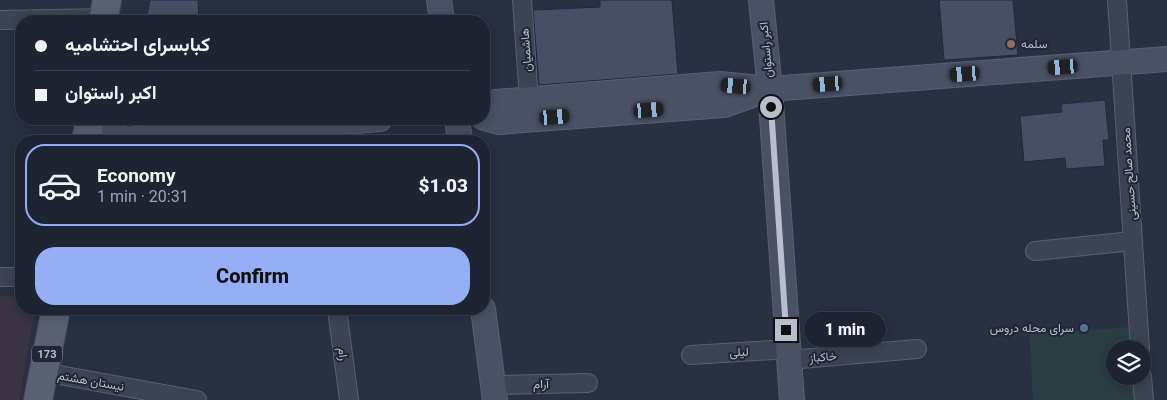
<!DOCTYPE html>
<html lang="en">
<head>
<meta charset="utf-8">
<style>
	:root { --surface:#1e2432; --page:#262c3a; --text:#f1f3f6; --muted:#a1a4ac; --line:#3c414d; --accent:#95aef5 }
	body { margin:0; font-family:Roboto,Vazirmatn,sans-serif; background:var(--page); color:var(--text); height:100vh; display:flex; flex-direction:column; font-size:19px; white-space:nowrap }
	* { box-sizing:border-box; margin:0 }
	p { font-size:16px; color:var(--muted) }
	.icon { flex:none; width:28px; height:28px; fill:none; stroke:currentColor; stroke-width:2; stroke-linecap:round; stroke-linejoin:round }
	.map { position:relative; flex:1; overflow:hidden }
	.sheet { position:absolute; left:15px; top:135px; width:475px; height:180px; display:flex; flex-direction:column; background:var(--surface); border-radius:20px; box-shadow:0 2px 12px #0003,0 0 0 1px var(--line) }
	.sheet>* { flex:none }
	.top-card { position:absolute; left:15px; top:15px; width:475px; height:110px; border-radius:20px; box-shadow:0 2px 12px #0003,0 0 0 1px var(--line); display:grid; align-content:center; height:110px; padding:0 20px; background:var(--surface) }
	.controls { position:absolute; left:1106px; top:340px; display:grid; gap:10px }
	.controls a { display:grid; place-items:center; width:45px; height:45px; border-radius:50%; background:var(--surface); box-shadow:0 2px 12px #0003,0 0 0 1px var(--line); font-size:25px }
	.end { position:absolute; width:22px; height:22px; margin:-11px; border:6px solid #b9becc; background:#111; box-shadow:0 0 0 2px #111 }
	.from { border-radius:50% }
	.bubble { position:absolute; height:35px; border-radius:18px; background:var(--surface); box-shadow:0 2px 12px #0003,0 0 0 1px var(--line); font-size:16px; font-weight:800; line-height:35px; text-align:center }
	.car { position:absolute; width:15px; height:30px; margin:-15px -8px; border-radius:6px; box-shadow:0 0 4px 1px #0007; background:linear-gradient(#222 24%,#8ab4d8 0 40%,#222 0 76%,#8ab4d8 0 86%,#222 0) }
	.top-card b { display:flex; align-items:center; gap:18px; height:48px; font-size:19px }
	.top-card b+b { border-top:1px solid var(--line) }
	.top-card i { width:12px; height:12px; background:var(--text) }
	ul { padding:9px 0 0; list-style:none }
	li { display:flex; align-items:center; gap:15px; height:82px; margin:0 10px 8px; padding:0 10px; border:2px solid transparent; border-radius:20px }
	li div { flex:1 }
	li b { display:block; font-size:19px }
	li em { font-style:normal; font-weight:800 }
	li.active { border-color:var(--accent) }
	li>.icon { width:45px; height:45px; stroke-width:1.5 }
	.cta { display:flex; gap:10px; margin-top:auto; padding:10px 20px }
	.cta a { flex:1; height:58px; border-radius:20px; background:var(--accent); color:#111; font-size:20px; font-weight:800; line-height:58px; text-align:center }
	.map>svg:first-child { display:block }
	.medical { fill:#383443 }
	.green { fill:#2a3d43 }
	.building { fill:#474f64; stroke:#23293a }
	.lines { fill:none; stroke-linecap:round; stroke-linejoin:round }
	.street-casing { stroke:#5a606f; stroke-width:20 }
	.secondary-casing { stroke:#5a606f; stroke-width:26 }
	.primary-casing { stroke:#464b5b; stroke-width:30 }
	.street { stroke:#3c4352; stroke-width:18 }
	.secondary { stroke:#4a5165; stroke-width:24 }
	.primary { stroke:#5a6172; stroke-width:28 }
	.route { stroke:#b9becc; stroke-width:6 }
	.education-dot { fill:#8d6e63; stroke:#212738; stroke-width:2 }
	.service-dot { fill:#5c6f8a; stroke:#212738; stroke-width:2 }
	.labels { text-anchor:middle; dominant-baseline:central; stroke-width:4; stroke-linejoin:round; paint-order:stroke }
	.shield { fill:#212738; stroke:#8b91a0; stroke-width:1 }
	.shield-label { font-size:11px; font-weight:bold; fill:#b9becc }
	.poi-label { font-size:12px; fill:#b9becc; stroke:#212738; text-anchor:start }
	.street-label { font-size:12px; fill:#b9becc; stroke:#212738 }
</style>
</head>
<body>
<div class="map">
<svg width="1167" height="400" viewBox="0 0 1167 400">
	<rect width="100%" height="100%" fill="#283042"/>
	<polygon class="medical" points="0,296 21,296 21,309 35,309 19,400 0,400"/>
	<polygon class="green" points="1131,327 1132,349 1115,349 1115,376 1134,376 1136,400 1033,400 1029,334"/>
	<g class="building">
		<polygon points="150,0 198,0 199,21 146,21"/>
		<polygon points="600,0 672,0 678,74 539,85 533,10 600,7"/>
		<polygon points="939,0 1013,0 1018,55 944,60"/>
		<polygon points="1105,100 1109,140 1103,140 1105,166 1066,169 1065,158 1024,162 1020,116 1062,112 1061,104"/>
	</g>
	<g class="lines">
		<defs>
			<g id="street">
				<polyline points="522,0 529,100"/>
				<polyline points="1117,0 1140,349"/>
				<polyline points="0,20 104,18"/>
				<polyline points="313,125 315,141"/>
				<polyline points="1035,251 1133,241"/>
				<polyline points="0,277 21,277"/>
				<polyline points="337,309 349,400"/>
				<polyline points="691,355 788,349"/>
				<polyline points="789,360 917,349"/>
				<polyline points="43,372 197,400"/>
				<polyline points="1142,376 1144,400"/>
				<polyline points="493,385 588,383"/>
			</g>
			<g id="secondary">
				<polyline points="439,0 442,21"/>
				<polyline points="761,0 770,89 792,400"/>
				<polyline points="484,105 496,102 720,84 770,89 1167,59"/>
				<polyline points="484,118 499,122 724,105 761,92"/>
				<path d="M 95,119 C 103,132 112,136 126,140 L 380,119"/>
				<polyline points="457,119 460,141"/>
				<polyline points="483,309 495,400"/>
			</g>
			<g id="primary">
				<polyline points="103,21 107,0"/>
				<polyline points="86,141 90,119"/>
				<polyline points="38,400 56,309"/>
			</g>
		</defs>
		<use href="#street" class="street-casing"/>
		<use href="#secondary" class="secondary-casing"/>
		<use href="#primary" class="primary-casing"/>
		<use href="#street" class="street"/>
		<use href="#secondary" class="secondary"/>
		<use href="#primary" class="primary"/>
	</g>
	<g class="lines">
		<polyline class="route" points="771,107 786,330"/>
	</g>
	<circle class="education-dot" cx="1011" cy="44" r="5"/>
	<circle class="service-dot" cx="1084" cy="328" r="5"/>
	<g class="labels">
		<rect class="shield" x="32" y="345.5" width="30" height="17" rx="4"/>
		<g class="shield-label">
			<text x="47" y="354">173</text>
		</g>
		<g class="poi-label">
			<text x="1021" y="44">سلمه</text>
			<text x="1074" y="328" text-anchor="end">سرای محله دروس</text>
		</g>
		<g class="street-label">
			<text transform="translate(526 50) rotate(-94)">هاشمیان</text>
			<text transform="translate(766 50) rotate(-95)">اکبر راستوان</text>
			<text transform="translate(1129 174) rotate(-94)">محمد صالح حسینی</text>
			<text transform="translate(739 352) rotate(-3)">لیلی</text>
			<text transform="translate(343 354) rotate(83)">رام</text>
			<text transform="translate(823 357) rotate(-5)">خاکباز</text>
			<text transform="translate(91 381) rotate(10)">نیستان هشتم</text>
			<text transform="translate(541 384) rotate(-1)">آرام</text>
		</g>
	</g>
</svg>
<div class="controls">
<a><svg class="icon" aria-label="layers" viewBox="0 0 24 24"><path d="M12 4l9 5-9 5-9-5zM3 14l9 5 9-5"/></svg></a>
</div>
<i class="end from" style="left:771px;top:107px"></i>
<i class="end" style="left:786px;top:330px"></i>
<div class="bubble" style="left:804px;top:312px;width:82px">1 min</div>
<i class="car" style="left:1063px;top:67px;rotate:266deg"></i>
<i class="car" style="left:965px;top:74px;rotate:266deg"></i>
<i class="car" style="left:828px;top:84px;rotate:266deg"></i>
<i class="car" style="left:736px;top:86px;rotate:275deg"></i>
<i class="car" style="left:649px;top:110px;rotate:86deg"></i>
<i class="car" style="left:555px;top:117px;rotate:86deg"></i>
<div class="top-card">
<b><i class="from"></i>کبابسرای احتشامیه</b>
<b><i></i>اکبر راستوان</b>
</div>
<section class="sheet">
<ul>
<li class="active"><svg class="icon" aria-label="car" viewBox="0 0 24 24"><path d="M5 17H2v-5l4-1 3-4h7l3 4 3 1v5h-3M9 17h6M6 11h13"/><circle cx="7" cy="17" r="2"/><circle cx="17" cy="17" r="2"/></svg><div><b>Economy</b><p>1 min · 20:31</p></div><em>$1.03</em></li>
</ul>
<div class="cta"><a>Confirm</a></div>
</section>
</div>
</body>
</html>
